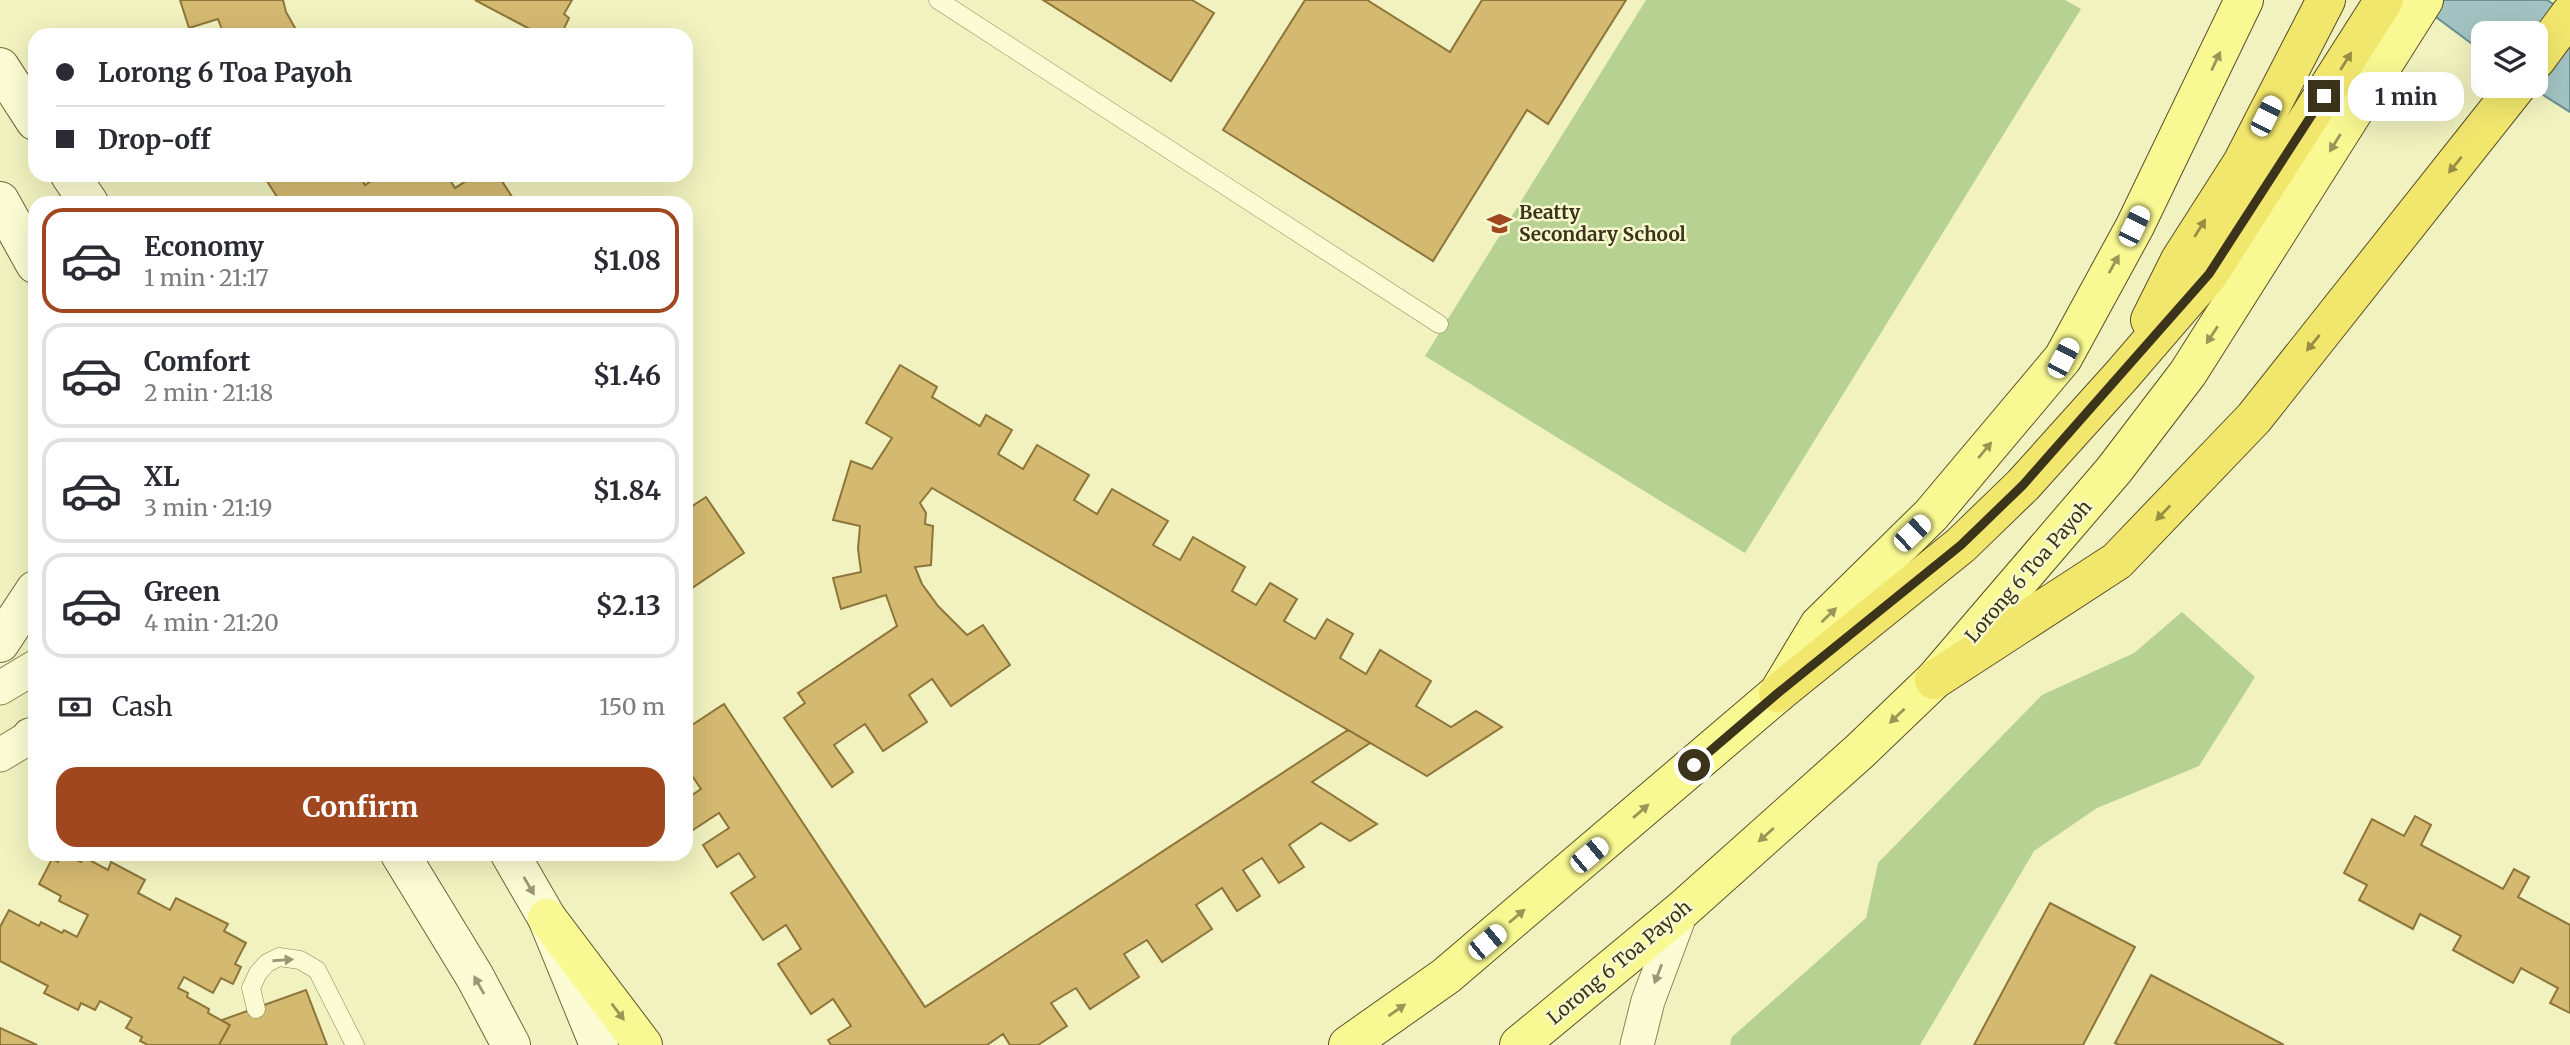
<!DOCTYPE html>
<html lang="en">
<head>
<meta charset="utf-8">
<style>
	:root { --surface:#fff; --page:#f7f7f7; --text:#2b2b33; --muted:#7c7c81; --line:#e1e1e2; --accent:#a14720 }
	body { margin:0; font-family:Merriweather,serif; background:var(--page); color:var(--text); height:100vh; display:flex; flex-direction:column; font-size:26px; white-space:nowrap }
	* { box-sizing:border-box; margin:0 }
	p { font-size:23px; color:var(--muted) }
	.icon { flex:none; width:38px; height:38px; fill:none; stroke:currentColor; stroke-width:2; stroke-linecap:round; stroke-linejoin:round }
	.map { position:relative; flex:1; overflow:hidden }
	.side { position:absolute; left:28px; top:196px; width:665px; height:665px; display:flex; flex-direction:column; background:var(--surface); border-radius:21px; box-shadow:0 7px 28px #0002 }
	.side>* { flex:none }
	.banner { position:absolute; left:28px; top:28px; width:665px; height:154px; border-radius:21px; box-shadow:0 7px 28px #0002; display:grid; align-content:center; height:154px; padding:0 28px; background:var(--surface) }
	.fabs { position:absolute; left:2471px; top:21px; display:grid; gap:14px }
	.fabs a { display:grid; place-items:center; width:77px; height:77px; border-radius:14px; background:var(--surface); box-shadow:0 7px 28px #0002; font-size:35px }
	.end { position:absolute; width:32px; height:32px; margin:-16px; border:9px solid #3b341b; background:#fff; box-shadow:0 0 0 4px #fff }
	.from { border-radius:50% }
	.bubble { position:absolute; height:49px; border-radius:21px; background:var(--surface); box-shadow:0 7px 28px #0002; font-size:23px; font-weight:700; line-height:49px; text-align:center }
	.car { position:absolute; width:21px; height:42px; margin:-21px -10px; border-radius:9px; box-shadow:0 0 5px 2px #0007; background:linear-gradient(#fff 24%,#345 0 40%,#fff 0 76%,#345 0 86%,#fff 0) }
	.banner b { display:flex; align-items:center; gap:24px; height:66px; font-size:26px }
	.banner b+b { border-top:2px solid var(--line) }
	.banner i { width:18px; height:18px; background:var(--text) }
	ul { padding:12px 0 0; list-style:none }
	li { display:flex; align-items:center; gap:21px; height:105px; margin:0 14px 10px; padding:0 14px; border:4px solid var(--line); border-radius:21px }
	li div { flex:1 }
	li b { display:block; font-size:26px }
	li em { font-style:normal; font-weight:700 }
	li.active { border-color:var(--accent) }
	li>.icon { width:63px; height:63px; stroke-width:1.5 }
	.pay { display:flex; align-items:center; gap:18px; height:77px; padding:0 28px; font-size:26px }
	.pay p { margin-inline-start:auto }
	.primary-button { display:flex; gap:14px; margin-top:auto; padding:14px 28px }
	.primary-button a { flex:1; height:80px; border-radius:21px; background:var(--accent); color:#fff; font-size:28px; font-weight:700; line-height:80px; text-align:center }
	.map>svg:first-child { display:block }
	.green { fill:#b6d192 }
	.water { fill:#a3c3c3; stroke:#699092; stroke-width:2 }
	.building { fill:#d4b971; stroke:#8e7539; stroke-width:2 }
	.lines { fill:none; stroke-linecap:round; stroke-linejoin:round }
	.service-casing { stroke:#8d8455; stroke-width:19 }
	.minor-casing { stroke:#8d8455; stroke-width:35 }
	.secondary-casing { stroke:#6e6439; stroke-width:40 }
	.primary-casing { stroke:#5a4f2a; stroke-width:40 }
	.trunk-casing { stroke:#5a4f2a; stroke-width:40 }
	.service { stroke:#fbfcd3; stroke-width:18 }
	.minor { stroke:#fbfcd3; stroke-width:33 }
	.secondary { stroke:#fbfcd3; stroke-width:38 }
	.primary { stroke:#f9f993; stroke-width:38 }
	.trunk { stroke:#f2e76d; stroke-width:38 }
	.oneway { fill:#9a9657 }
	.oneway2 { fill:#968e44 }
	.oneway3 { fill:#9b9877 }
	.route { stroke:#3b341b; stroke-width:9 }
	.labels { text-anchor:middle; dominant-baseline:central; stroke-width:5; stroke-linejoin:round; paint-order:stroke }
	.poi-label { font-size:19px; font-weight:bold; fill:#3b341b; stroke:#f8f9cf; text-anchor:start }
	.street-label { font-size:19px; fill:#3b341b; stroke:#f8f9cf }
</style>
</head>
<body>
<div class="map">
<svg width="2570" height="1045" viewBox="0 0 2570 1045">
	<rect width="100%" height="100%" fill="#f1f2bf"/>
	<g class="green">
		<polygon points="1646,0 2065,0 2081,9 1745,553 1425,356"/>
		<polygon points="2182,612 2255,677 2199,766 2097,808 2034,851 1920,1045 1730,1045 1732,1037 1866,918 1878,863 2042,695 2134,653"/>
	</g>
	<polygon class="water" points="2413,0 2547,0 2570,15 2570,112 2529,86 2536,86 2536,33 2483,33 2483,52"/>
	<g class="building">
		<polygon points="180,0 283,0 286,12 299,35 224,35 218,19 189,28"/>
		<polygon points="475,0 572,0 564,14 569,18 561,35 541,35"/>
		<polygon points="1043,0 1192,0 1214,13 1171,81"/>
		<polygon points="1305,0 1367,0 1450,52 1482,0 1626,0 1548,124 1527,110 1433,261 1223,130"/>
		<polygon points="263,175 359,175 365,185 380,175 447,175 455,188 475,175 498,175 516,203 281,203"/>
		<polygon points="900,365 937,387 932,397 980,426 986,415 1012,430 998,454 1023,469 1037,445 1089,475 1074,500 1097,514 1112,489 1168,521 1153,545 1180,560 1193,537 1245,567 1232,591 1256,605 1270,583 1297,599 1284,621 1315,639 1327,619 1353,634 1340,658 1366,674 1380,650 1431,681 1416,706 1451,727 1476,711 1502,727 1427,776 932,488 920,503 926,513 925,524 933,526 931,565 915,567 922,584 938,606 967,635 983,625 1010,665 951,706 932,679 909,695 927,722 883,751 865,724 853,732 834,745 853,772 832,787 784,718 805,703 798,693 897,626 886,595 841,609 833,578 861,572 858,549 860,526 833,520 851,461 872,469 892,438 866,423"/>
		<polygon points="706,497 744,553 686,592 686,510"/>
		<polygon points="724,704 925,1007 1348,730 1370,743 1312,782 1377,824 1350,841 1321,823 1289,845 1304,867 1279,883 1262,858 1243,870 1260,896 1237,911 1222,888 1196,905 1212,929 1162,962 1147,940 1124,954 1139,977 1090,1009 1076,988 1051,1003 1067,1026 1038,1045 1010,1045 1003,1034 987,1045 831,1045 828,1040 851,1026 833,999 811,1014 778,964 801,949 786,925 763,940 731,893 755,877 739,853 717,867 703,845 729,828 719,813 693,830 686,820 686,799 701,789 686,767 686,729"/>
		<polygon points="2415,816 2431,825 2421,845 2503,889 2514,869 2529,877 2518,897 2570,925 2570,1013 2550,1003 2558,988 2521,968 2513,983 2453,950 2461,936 2420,914 2413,929 2359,900 2367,885 2344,873 2372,819 2404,836"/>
		<polygon points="62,854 81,862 84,857 108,870 111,862 145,880 138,893 170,910 176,898 228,924 224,931 246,943 235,964 241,967 233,984 221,978 213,993 184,977 178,988 188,993 187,997 209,1009 208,1013 230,1025 219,1045 148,1045 140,1041 142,1037 126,1028 132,1018 100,1001 95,1010 81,1003 78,1010 44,993 48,986 0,961 0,927 9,910 39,926 41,922 62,933 64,930 77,937 88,915 59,901 61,896 39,884 52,859 58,862"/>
		<polygon points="2050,903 2135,947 2083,1045 1974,1045"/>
		<polygon points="2151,975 2284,1045 2119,1045 2115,1043"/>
		<polygon points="306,990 327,1045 219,1045 230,1025 222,1020"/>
		<polygon points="0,1028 37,1045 0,1045"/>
	</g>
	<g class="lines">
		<defs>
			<g id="service">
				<polyline points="938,0 1439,324"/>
				<polyline points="256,1009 251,988 258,973 267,963 279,957 300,960 317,970 355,1045"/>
			</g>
			<g id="minor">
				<polyline points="0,688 35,667"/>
				<polyline points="0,755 35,734"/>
				<polyline points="1637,1045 1648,1001 1682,910"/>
			</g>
			<g id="secondary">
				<polyline points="0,67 35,121"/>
				<polyline points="70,175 89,203"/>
				<polyline points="0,201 35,264"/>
				<polyline points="0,643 35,590"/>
				<polyline points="31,737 35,737"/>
				<polyline points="400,854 475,977 511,1045"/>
				<polyline points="510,854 547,918 599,1045"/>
			</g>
			<g id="primary">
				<polyline points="547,918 643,1045"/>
				<polyline points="1348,1045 1446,976 1778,693 1819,625 1931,515 2063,358 2135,226 2244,0"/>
				<polyline points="1519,1045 1682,910 1860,751 1934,680 2114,470 2188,373 2424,0"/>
			</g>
			<g id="trunk">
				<polyline points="2536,60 2570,14"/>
				<polyline points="2150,320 2180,260 2242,163 2326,0"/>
				<polyline points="1934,680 2117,561 2254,418 2517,86"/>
				<polyline points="1778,693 1961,545 2023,485 2122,375 2209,274 2384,0"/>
			</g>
		</defs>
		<use href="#service" class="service-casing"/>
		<use href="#minor" class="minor-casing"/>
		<use href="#secondary" class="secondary-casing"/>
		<use href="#primary" class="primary-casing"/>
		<use href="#trunk" class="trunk-casing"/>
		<use href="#service" class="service"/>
		<use href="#minor" class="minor"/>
		<use href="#secondary" class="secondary"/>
		<use href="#primary" class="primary"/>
		<use href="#trunk" class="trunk"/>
	</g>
	<defs><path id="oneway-solid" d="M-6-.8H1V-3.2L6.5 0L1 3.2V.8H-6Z" transform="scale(1.75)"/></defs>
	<g class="oneway">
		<use href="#oneway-solid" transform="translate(2216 61) rotate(-65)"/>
		<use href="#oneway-solid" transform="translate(2335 143) rotate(122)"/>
		<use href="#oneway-solid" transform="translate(2114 264) rotate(-61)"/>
		<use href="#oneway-solid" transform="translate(2212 335) rotate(123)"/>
		<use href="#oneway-solid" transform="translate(1985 450) rotate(-50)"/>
		<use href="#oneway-solid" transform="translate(1829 615) rotate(-44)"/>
		<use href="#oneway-solid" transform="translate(1897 716) rotate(136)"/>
		<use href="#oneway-solid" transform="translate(1641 811) rotate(-41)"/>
		<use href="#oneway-solid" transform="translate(1766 835) rotate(138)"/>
		<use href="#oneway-solid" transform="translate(1517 916) rotate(-40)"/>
		<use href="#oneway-solid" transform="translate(1397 1010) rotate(-35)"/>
		<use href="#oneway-solid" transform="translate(618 1012) rotate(53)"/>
	</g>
	<g class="oneway2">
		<use href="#oneway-solid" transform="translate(2346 61) rotate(-58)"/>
		<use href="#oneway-solid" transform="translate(2455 165) rotate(129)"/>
		<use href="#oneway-solid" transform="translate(2200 228) rotate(-58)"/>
		<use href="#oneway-solid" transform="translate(2313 343) rotate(129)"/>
		<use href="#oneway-solid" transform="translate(2163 513) rotate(134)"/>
	</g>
	<g class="oneway3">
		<use href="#oneway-solid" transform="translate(529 886) rotate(60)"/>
		<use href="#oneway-solid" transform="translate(283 960) rotate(-4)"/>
		<use href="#oneway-solid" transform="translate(1658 974) rotate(111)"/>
		<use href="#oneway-solid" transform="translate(479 985) rotate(-119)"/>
	</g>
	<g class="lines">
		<polyline class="route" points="1694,765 1778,693 1961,545 2023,485 2209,274 2324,96"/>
	</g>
	<defs>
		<symbol id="school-bare" viewBox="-9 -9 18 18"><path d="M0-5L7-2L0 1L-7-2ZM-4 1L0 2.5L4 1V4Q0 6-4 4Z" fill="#a14720" stroke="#f8f9cf" stroke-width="2.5" paint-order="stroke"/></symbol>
	</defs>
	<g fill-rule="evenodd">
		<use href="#school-bare" x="1482" y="206" width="35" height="35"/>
	</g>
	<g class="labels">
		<g class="poi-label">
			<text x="1519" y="212">Beatty<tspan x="1519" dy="22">Secondary School</tspan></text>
		</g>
		<g class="street-label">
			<text transform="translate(2028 571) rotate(-49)">Lorong 6 Toa Payoh</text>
			<text transform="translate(1619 962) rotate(-40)">Lorong 6 Toa Payoh</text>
		</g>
	</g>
</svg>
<div class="fabs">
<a><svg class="icon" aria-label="layers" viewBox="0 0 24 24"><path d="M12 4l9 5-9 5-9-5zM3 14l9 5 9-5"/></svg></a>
</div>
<i class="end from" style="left:1694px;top:765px"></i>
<i class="end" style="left:2324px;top:96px"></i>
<div class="bubble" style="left:2348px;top:72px;width:116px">1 min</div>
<i class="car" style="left:2266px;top:116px;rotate:27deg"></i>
<i class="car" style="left:2134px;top:226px;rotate:26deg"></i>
<i class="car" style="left:2063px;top:358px;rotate:28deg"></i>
<i class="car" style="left:1912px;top:533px;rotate:46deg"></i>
<i class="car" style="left:1589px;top:855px;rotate:50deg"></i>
<i class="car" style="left:1487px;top:942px;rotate:50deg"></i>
<div class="banner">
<b><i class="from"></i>Lorong 6 Toa Payoh</b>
<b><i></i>Drop-off</b>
</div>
<section class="side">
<ul>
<li class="active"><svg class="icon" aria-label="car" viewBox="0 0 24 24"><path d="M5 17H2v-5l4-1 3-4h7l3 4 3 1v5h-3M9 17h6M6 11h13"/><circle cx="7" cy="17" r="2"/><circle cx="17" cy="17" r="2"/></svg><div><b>Economy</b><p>1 min · 21:17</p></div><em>$1.08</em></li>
<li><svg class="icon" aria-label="car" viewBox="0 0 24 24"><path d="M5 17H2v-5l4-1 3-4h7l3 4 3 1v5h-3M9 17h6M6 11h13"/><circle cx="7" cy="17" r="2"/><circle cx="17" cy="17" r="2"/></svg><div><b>Comfort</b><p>2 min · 21:18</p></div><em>$1.46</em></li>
<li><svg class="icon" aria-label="car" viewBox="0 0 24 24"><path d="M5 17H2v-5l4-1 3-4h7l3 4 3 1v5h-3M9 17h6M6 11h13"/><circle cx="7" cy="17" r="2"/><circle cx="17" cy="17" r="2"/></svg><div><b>XL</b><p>3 min · 21:19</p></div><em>$1.84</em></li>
<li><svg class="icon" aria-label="car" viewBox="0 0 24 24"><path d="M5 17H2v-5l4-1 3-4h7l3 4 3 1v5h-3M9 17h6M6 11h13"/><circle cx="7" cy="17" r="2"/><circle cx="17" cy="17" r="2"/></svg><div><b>Green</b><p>4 min · 21:20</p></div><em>$2.13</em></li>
</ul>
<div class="pay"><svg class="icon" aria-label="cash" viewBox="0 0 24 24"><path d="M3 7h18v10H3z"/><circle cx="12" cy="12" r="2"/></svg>Cash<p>150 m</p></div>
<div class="primary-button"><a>Confirm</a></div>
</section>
</div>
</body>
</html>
